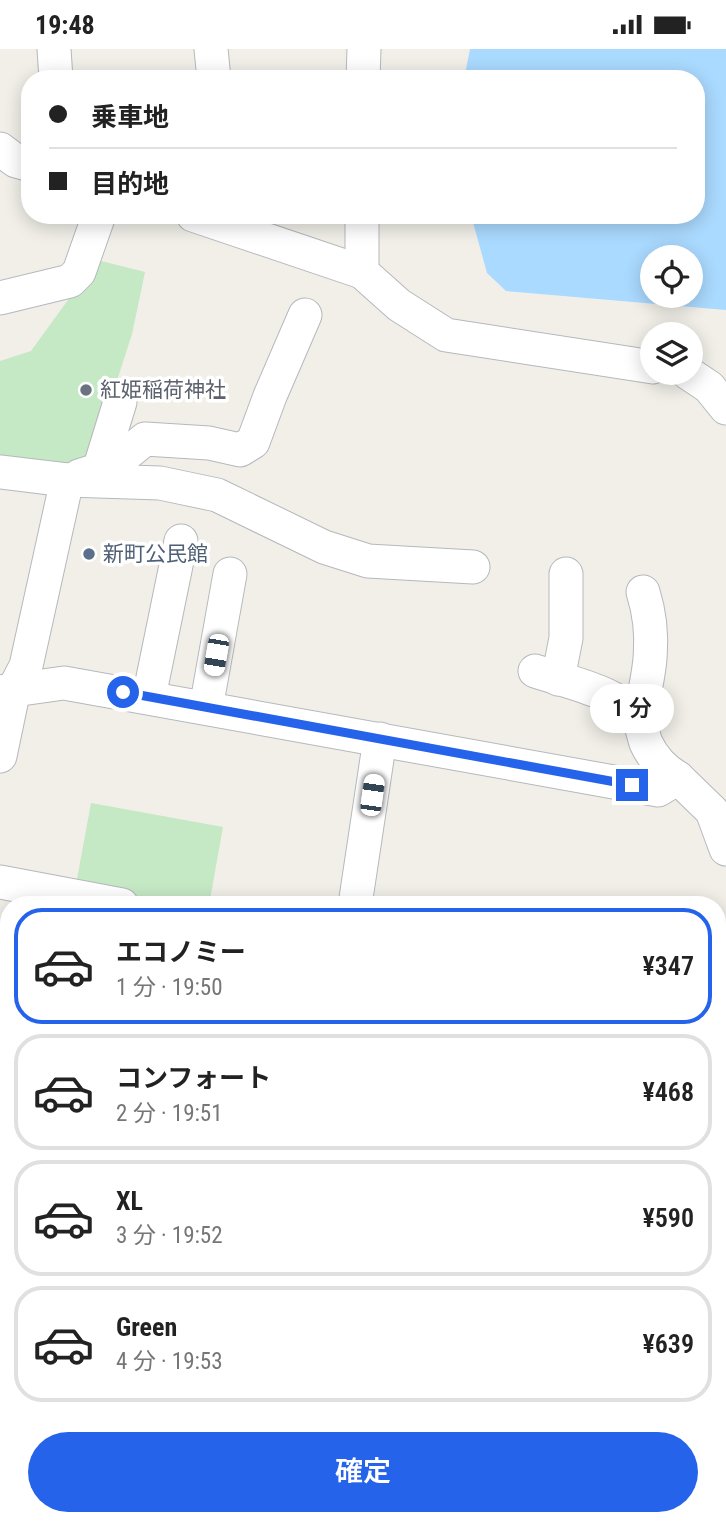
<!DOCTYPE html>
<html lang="ja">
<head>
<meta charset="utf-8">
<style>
	:root { --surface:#fff; --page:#f2f2f2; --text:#222; --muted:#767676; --line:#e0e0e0; --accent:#2563eb }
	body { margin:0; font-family:"Roboto Condensed","Noto Sans JP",sans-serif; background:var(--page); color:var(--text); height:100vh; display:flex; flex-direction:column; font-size:26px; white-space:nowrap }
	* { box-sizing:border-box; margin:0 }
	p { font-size:23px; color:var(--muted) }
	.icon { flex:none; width:38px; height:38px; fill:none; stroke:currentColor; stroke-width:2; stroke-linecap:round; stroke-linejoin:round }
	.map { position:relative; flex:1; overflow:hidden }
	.sheet { position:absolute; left:0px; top:847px; width:726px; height:630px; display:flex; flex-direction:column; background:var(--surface); border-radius:28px 28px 0 0; box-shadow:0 4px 18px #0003 }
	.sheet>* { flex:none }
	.hud { position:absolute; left:21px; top:21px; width:684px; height:154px; border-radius:28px; box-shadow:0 4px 18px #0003; display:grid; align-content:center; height:154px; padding:0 28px; background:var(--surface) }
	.tools { position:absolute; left:640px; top:196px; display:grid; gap:14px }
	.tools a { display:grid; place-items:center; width:63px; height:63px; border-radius:50%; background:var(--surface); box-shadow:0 4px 18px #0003; font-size:35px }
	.end { position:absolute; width:32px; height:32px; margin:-16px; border:9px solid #2563eb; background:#fff; box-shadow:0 0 0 4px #fff }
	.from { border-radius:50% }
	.bubble { position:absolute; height:49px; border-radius:24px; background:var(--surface); box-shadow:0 4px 18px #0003; font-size:23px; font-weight:600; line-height:49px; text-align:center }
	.car { position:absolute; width:21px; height:42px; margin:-21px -10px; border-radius:9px; box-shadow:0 0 5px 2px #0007; background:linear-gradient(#fff 24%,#345 0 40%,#fff 0 76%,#345 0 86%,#fff 0) }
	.hud b { display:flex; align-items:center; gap:24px; height:66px; font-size:26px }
	.hud b+b { border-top:2px solid var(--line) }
	.hud i { width:18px; height:18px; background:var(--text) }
	ul { padding:12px 0 0; list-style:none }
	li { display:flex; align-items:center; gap:21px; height:116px; margin:0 14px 10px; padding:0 14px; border:4px solid var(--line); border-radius:28px }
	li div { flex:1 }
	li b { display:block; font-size:26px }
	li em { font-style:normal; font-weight:600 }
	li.on { border-color:var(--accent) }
	li>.icon { width:63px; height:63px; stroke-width:1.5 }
	.action { display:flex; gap:14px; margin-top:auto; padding:14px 28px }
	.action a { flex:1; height:80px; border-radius:42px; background:var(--accent); color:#fff; font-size:28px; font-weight:600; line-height:80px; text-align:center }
	.status { display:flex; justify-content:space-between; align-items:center; height:49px; padding:0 35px; background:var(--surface); direction:ltr }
	.status svg { height:19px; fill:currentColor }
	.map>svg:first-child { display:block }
	.green { fill:#c5e8c5 }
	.water { fill:#aadaff; fill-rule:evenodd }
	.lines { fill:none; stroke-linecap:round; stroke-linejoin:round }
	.minor-casing { stroke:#b5b8bc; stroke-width:35 }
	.major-casing { stroke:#f2c960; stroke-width:40 }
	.minor { stroke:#fff; stroke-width:33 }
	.major { stroke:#fff2af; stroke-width:38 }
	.route { stroke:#2563eb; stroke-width:9 }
	.worship-dot { fill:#6b7280; stroke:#fff; stroke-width:2.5 }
	.service-dot { fill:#5c6f8a; stroke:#fff; stroke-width:2.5 }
	.labels { text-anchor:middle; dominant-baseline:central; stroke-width:7; stroke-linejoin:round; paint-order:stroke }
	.worship-label { font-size:21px; fill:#5b616d; stroke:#fff; text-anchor:start }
	.service-label { font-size:21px; fill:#4e5e75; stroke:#fff; text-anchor:start }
</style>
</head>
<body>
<div class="status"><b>19:48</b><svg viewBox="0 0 49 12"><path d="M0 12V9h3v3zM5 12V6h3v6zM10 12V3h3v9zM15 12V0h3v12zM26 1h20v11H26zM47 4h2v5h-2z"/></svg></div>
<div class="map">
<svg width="726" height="1477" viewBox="0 0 726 1477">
	<rect width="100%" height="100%" fill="#f1efe8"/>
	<g class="green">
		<polygon points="97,211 145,223 132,285 92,409 32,420 0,408 0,312 31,302"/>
		<polygon points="91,754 223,778 209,856 160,856 75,841"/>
	</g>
	<path class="water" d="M 470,0 L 726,0 L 726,261 L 506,242 L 487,224 L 471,166 L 696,166 L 696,30 L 464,30 ZM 653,208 L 691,208 L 691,247 L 653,247 Z"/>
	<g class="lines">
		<defs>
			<g id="minor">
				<polyline points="54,0 56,30"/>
				<polyline points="211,0 214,30"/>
				<polyline points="363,30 364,0"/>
				<polyline points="0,100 16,112 30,116"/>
				<polyline points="193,166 362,223 399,256 446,286 653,318"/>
				<polyline points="362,223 362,166"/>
				<polyline points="0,249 70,232 79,223 99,166"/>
				<polyline points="688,324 709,338 726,359"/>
				<polyline points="99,421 120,353"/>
				<polyline points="0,423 67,431 160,434 217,446 324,498 368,512 473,518"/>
				<polyline points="79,427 113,416 145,390 209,394 240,401 253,393 270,347 305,266"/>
				<path d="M 535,622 C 564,632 619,643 637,669 C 642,675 643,686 646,694 C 653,709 664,721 678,729"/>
				<polyline points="558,630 566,589 566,525"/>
				<polyline points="0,643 64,634 658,741 678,729 712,762 726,800"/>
				<polyline points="149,648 181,492"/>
				<polyline points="206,659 230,525"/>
				<path d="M 638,669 C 650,626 657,587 643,543"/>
				<polyline points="0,707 14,640 26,617 67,431"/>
				<polyline points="0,833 122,856"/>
				<polyline points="355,856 380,690"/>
				<polyline points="718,966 726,968"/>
				<polyline points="718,1126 726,1111"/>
				<polyline points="0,1146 9,1148"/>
				<polyline points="718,1273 726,1274"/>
				<polyline points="609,1477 610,1468"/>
			</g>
			<g id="major">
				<polyline points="0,1427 9,1429"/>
				<polyline points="224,1468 270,1477"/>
			</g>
		</defs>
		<use href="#minor" class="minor-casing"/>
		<use href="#major" class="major-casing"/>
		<use href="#minor" class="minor"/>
		<use href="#major" class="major"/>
	</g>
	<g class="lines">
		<polyline class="route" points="123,643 632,736"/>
	</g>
	<circle class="worship-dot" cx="86" cy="341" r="7"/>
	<circle class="service-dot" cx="89" cy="505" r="7"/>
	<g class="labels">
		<g class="worship-label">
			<text x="100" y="341">紅姫稲荷神社</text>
		</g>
		<g class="service-label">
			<text x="103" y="505">新町公民館</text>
		</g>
	</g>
</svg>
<div class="tools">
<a><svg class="icon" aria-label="locate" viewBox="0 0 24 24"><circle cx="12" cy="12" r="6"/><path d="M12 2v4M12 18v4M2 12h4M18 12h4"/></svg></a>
<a><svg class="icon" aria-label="layers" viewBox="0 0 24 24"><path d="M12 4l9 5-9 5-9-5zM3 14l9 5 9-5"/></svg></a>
</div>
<i class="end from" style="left:123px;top:643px"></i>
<i class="end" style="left:632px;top:736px"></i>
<div class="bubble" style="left:590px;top:635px;width:84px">1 分</div>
<i class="car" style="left:216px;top:606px;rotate:190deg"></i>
<i class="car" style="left:372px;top:746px;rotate:8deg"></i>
<div class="hud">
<b><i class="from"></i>乗車地</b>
<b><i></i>目的地</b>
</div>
<section class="sheet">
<ul>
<li class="on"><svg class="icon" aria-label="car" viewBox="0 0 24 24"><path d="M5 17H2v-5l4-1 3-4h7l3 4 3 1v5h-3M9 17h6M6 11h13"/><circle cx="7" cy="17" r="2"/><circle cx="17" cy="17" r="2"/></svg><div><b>エコノミー</b><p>1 分 · 19:50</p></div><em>¥347</em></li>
<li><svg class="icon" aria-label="car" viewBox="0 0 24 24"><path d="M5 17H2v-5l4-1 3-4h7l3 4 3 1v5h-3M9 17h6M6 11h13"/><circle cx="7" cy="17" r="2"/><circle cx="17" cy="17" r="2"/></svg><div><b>コンフォート</b><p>2 分 · 19:51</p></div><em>¥468</em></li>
<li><svg class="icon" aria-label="car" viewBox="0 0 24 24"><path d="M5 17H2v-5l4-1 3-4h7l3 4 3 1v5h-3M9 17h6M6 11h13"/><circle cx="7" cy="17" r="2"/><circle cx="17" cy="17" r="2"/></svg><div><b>XL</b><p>3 分 · 19:52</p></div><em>¥590</em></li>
<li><svg class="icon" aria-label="car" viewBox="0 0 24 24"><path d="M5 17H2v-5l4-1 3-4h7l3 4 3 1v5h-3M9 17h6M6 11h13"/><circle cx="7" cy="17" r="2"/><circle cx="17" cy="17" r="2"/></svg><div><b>Green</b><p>4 分 · 19:53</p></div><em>¥639</em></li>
</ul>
<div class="action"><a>確定</a></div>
</section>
</div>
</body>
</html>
